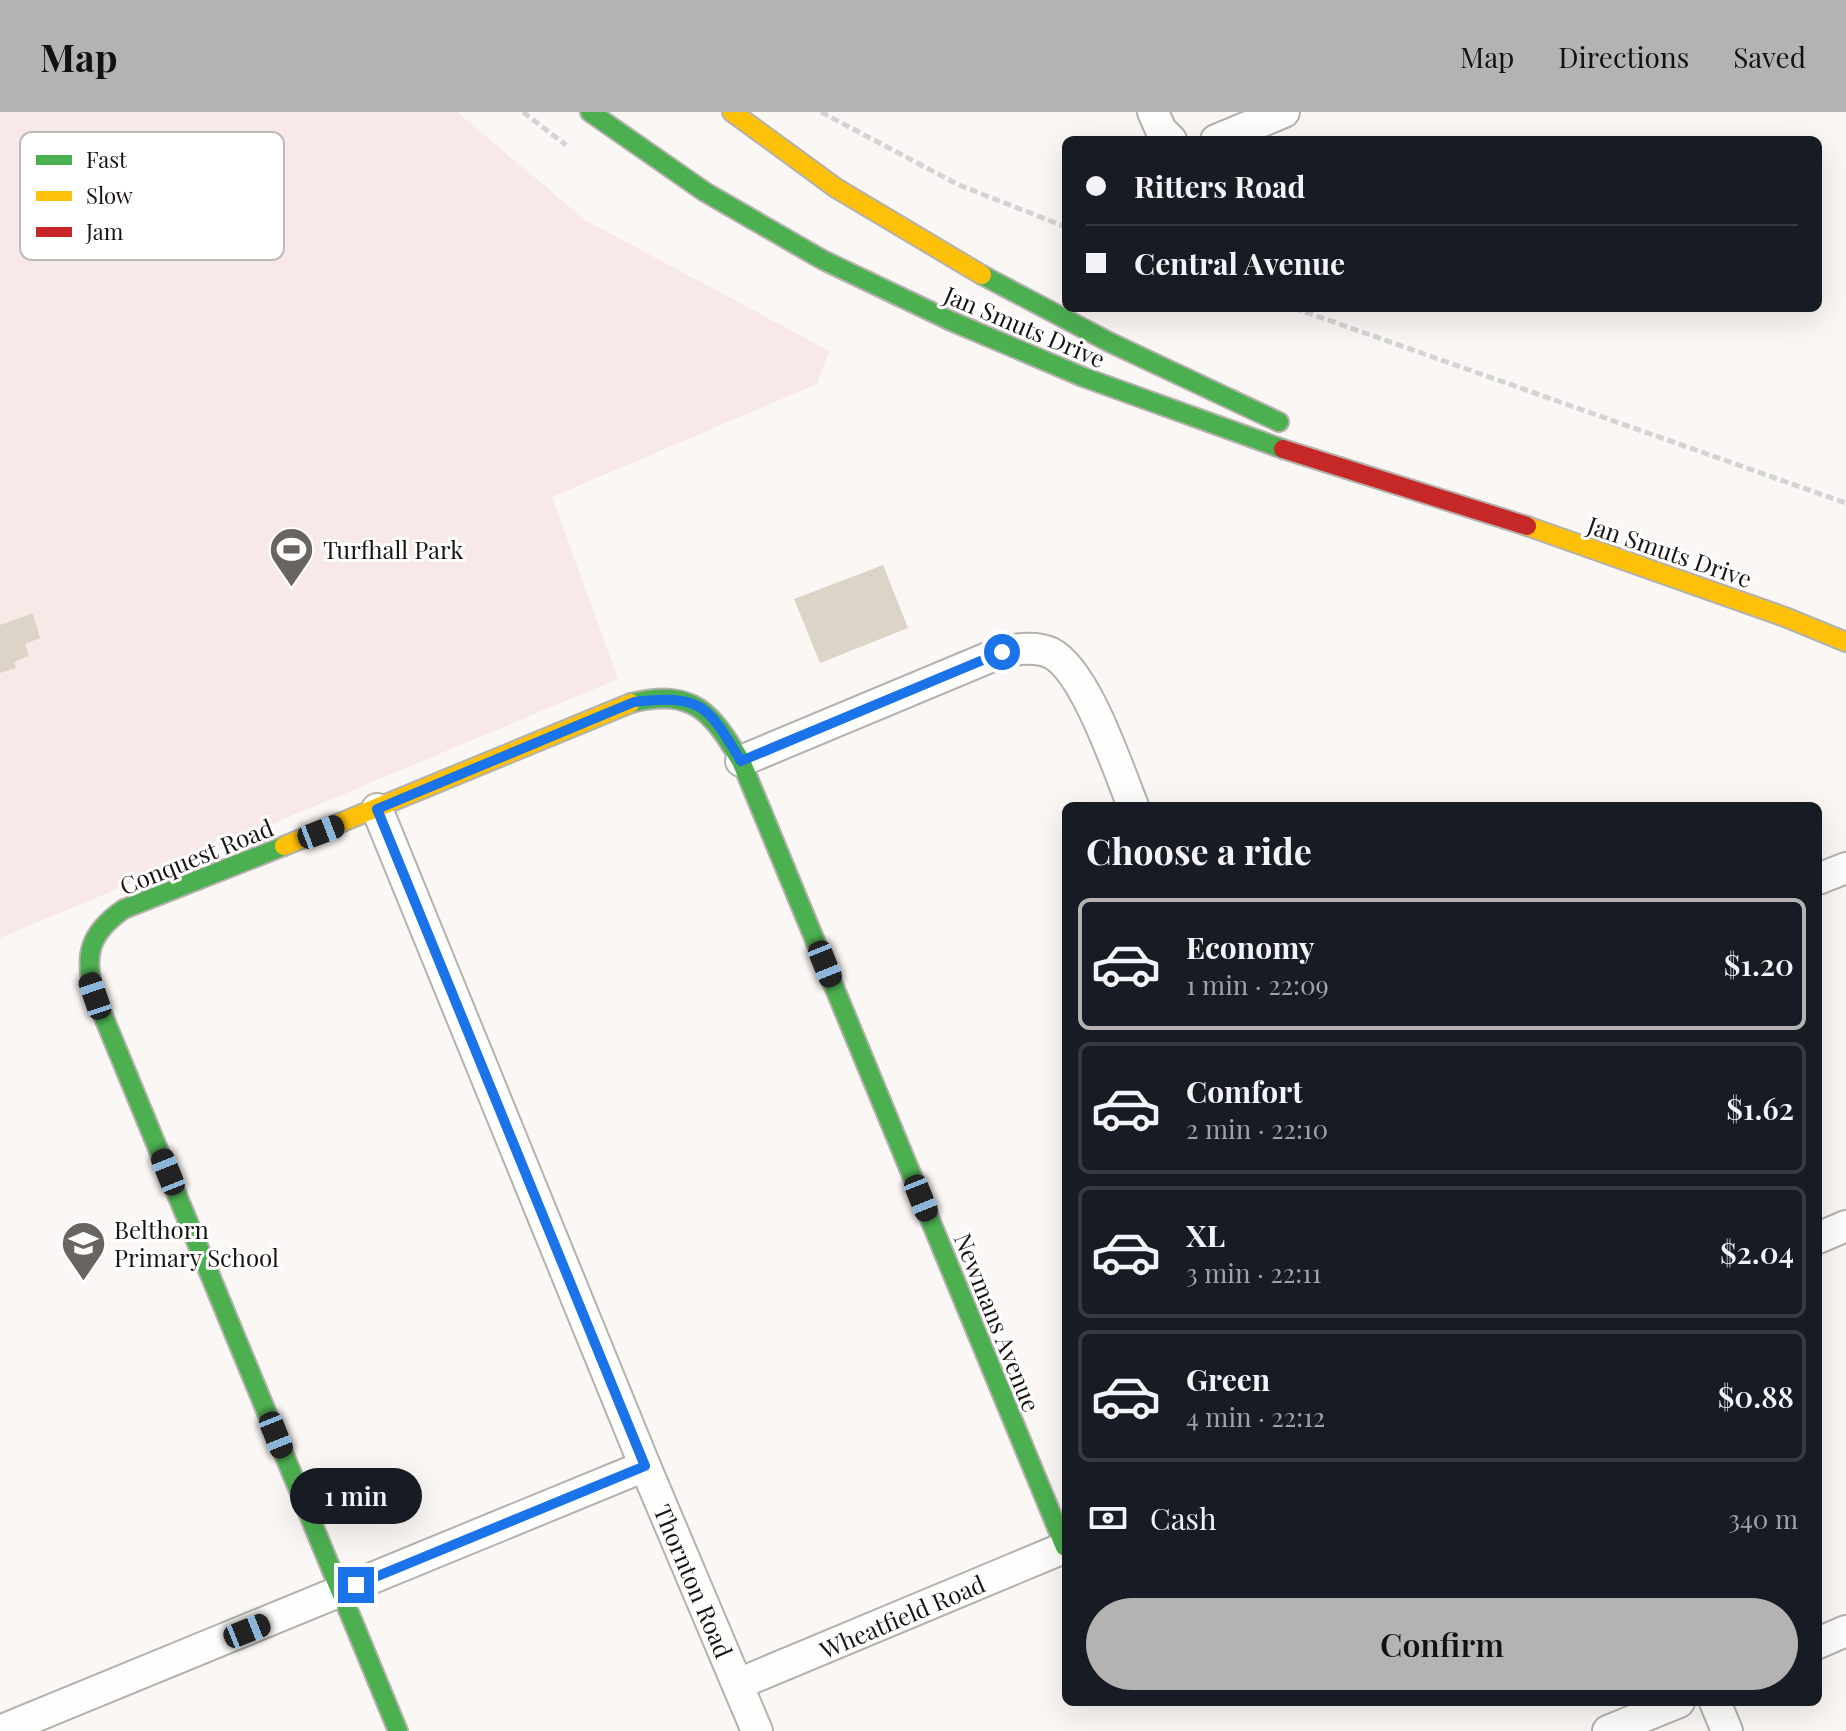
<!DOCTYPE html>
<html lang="en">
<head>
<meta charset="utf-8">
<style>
	:root { --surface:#171b24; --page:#242831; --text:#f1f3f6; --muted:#9ea1a6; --line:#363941; --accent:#b4b3b2 }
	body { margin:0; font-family:"Playfair Display",serif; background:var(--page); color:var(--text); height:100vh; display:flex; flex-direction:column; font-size:30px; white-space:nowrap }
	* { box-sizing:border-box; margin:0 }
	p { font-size:26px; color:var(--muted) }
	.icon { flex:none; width:44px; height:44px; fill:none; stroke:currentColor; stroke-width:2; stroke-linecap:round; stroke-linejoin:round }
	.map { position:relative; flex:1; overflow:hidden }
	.details { position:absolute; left:1062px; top:690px; width:760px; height:904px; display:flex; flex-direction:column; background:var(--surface); border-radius:12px; box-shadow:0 8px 32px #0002 }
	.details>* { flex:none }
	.top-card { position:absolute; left:1062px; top:24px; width:760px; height:176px; border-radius:12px; box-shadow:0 8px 32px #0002; display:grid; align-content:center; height:176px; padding:0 24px; background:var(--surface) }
	.end { position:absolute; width:36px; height:36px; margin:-18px; border:10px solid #1a73e8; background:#fff; box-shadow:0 0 0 4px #fff }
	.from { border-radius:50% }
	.bubble { position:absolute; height:56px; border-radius:28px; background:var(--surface); box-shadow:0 8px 32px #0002; font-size:26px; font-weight:600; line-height:56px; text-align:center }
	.car { position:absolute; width:24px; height:48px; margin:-24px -12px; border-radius:10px; box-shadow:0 0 6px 2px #0007; background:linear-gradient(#222 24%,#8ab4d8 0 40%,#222 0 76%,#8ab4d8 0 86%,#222 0) }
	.top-card b { display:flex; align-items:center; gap:28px; height:76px; font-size:30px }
	.top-card b+b { border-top:2px solid var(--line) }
	.top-card i { width:20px; height:20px; background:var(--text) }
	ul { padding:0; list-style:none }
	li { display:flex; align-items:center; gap:24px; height:132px; margin:0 16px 12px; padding:0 8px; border:4px solid var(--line); border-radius:12px }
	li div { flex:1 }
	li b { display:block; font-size:30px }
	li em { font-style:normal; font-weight:600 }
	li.current { border-color:var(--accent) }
	li>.icon { width:72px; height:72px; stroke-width:1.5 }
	h2 { padding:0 24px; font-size:36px; line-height:96px }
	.pay { display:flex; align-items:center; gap:20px; height:88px; padding:0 24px; font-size:30px }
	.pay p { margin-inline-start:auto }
	.cta { display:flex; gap:16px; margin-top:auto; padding:16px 24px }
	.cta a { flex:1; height:92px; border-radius:48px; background:var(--accent); color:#111; font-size:32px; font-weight:600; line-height:92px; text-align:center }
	header { display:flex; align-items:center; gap:48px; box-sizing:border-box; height:112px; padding:0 40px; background:var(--accent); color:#111 }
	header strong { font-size:38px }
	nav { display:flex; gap:44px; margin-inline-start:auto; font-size:28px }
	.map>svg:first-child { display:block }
	.green { fill:#f9e8e8 }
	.building { fill:#dcd5c7 }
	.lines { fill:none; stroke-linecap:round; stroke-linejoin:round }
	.street-casing { stroke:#b5b1ad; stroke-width:34 }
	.fast-casing { stroke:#b5b1ad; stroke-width:22 }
	.slow-casing { stroke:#b5b1ad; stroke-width:22 }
	.jam-casing { stroke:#b5b1ad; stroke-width:22 }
	.path { stroke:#d5d4d4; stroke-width:5; stroke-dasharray:8 4; stroke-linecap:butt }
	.street { stroke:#fefefd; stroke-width:30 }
	.fast { stroke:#4caf50; stroke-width:18 }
	.slow { stroke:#ffc107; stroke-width:18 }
	.jam { stroke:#c62828; stroke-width:18 }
	.route { stroke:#1a73e8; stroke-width:10 }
	.labels { text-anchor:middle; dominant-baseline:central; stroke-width:6; stroke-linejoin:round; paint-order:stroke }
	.street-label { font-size:24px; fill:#1b1511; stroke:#fff }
	.poi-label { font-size:24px; fill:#1b1511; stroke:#fff; text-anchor:start }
	.key { fill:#fff; stroke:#bbb9b8; stroke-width:2 }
	.key-label { font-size:22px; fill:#1b1511 }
</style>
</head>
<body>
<header>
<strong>Map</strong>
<nav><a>Map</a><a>Directions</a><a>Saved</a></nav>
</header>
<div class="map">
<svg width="1846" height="1619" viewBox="0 0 1846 1619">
	<rect width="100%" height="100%" fill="#faf7f4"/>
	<polygon class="green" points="0,0 457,0 585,108 829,239 817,272 552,385 618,567 0,826"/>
	<g class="building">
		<polygon points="883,453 908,516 820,551 794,487"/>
		<polygon points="33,501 40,526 25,532 29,544 14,550 16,556 0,561 0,513"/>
	</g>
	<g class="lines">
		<defs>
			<g id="street">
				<polyline points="1153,0 1161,18 1171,28"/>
				<polyline points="1216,28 1284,0"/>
				<path d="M 741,649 L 1002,540 C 1018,537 1036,534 1051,541 C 1086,559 1118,657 1133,694"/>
				<polyline points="377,697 645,1354 757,1619"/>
				<polyline points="1818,767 1846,756"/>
				<polyline points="1818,1126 1846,1114"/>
				<polyline points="1818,1531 1846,1519"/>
				<polyline points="738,1572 1066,1435"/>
				<polyline points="1715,1590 1727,1619"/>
				<polyline points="0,1619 645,1354"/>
				<polyline points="1608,1619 1679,1590"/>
			</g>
			<g id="fast">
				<polyline points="590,0 705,80 823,148 951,209 1083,265 1283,337"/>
				<polyline points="982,163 1109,230 1279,310"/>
				<path d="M 631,591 C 694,576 711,600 741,649 L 1065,1435"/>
				<path d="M 284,734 L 124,797 C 89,821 83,844 95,884 L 398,1619"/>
			</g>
			<g id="slow">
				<polyline points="732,0 836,76 982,163"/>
				<polyline points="1527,414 1785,505 1846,530"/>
				<polyline points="284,734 631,591"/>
			</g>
			<polyline id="jam" points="1283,337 1527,414"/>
		</defs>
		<use href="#street" class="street-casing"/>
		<use href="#fast" class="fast-casing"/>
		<use href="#slow" class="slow-casing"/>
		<use href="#jam" class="jam-casing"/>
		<g class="path">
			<polyline points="523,0 566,33"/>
			<polyline points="821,0 959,73 1066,115"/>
			<polyline points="1294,196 1846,391"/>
		</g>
		<use href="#street" class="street"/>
		<use href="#fast" class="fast"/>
		<use href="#slow" class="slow"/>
		<use href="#jam" class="jam"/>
	</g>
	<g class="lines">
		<path class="route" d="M 356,1473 L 645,1354 L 377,697 L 634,590 C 702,582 707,593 741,649 L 1002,540"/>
	</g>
	<defs>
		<symbol id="stadium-pin" viewBox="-11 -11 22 30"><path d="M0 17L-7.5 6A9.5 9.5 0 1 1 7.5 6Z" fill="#696460" stroke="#fff"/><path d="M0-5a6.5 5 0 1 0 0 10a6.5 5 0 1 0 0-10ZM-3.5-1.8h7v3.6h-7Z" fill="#fff"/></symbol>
		<symbol id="school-pin" viewBox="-11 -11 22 30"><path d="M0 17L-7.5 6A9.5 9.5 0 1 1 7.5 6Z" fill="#696460" stroke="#fff"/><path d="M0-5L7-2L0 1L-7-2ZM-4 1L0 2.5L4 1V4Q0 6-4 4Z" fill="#fff"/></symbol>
	</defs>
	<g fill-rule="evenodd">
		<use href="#stadium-pin" x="266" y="412" width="51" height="69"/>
		<use href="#school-pin" x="58" y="1106" width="51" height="69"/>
	</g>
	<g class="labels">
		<g class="street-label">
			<text transform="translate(1025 214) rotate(23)">Jan Smuts Drive</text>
			<text transform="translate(1670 439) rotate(19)">Jan Smuts Drive</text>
			<text transform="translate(196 744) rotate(-22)">Conquest Road</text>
			<text transform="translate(998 1210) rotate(68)">Newmans Avenue</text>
			<text transform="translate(694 1469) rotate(67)">Thornton Road</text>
			<text transform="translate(902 1504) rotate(-23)">Wheatfield Road</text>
		</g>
		<g class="poi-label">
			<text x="323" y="437">Turfhall Park</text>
			<text x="114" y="1117">Belthorn<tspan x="114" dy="28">Primary School</tspan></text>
		</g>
	</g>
	<rect x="20" y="20" width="264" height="128" rx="12" class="key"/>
	<rect x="36" y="43" width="36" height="10" fill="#4caf50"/>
	<rect x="36" y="79" width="36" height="10" fill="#ffc107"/>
	<rect x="36" y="115" width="36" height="10" fill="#c62828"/>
	<g class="key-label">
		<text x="86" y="56">Fast</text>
		<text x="86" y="92">Slow</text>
		<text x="86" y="128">Jam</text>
	</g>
</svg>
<i class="end from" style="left:1002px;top:540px"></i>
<i class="end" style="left:356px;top:1473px"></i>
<div class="bubble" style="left:290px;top:1356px;width:132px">1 min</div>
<i class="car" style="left:321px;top:720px;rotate:69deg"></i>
<i class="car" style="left:825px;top:852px;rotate:158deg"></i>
<i class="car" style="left:95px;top:884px;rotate:341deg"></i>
<i class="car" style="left:168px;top:1060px;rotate:338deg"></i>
<i class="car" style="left:921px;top:1086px;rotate:158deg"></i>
<i class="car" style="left:276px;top:1323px;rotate:158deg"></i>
<i class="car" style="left:247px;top:1519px;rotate:68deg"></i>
<div class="top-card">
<b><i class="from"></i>Ritters Road</b>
<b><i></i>Central Avenue</b>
</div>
<section class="details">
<h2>Choose a ride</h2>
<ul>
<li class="current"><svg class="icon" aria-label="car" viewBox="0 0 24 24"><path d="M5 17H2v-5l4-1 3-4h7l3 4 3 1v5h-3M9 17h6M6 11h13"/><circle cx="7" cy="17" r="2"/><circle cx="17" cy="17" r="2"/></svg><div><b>Economy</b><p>1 min · 22:09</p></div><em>$1.20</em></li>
<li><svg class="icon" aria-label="car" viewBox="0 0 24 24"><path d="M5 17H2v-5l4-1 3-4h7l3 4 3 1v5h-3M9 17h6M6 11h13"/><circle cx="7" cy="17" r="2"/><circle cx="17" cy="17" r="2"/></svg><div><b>Comfort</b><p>2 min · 22:10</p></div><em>$1.62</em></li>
<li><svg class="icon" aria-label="car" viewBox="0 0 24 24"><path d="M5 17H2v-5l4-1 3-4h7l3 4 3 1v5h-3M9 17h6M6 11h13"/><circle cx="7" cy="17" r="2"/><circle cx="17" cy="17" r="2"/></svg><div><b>XL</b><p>3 min · 22:11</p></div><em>$2.04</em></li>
<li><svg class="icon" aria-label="car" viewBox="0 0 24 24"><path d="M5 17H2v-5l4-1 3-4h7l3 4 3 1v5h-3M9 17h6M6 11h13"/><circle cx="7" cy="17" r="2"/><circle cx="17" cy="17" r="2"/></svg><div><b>Green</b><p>4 min · 22:12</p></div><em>$0.88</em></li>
</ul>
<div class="pay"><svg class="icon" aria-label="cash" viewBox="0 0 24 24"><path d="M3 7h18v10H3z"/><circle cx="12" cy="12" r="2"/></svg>Cash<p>340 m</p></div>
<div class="cta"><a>Confirm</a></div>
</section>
</div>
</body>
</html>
